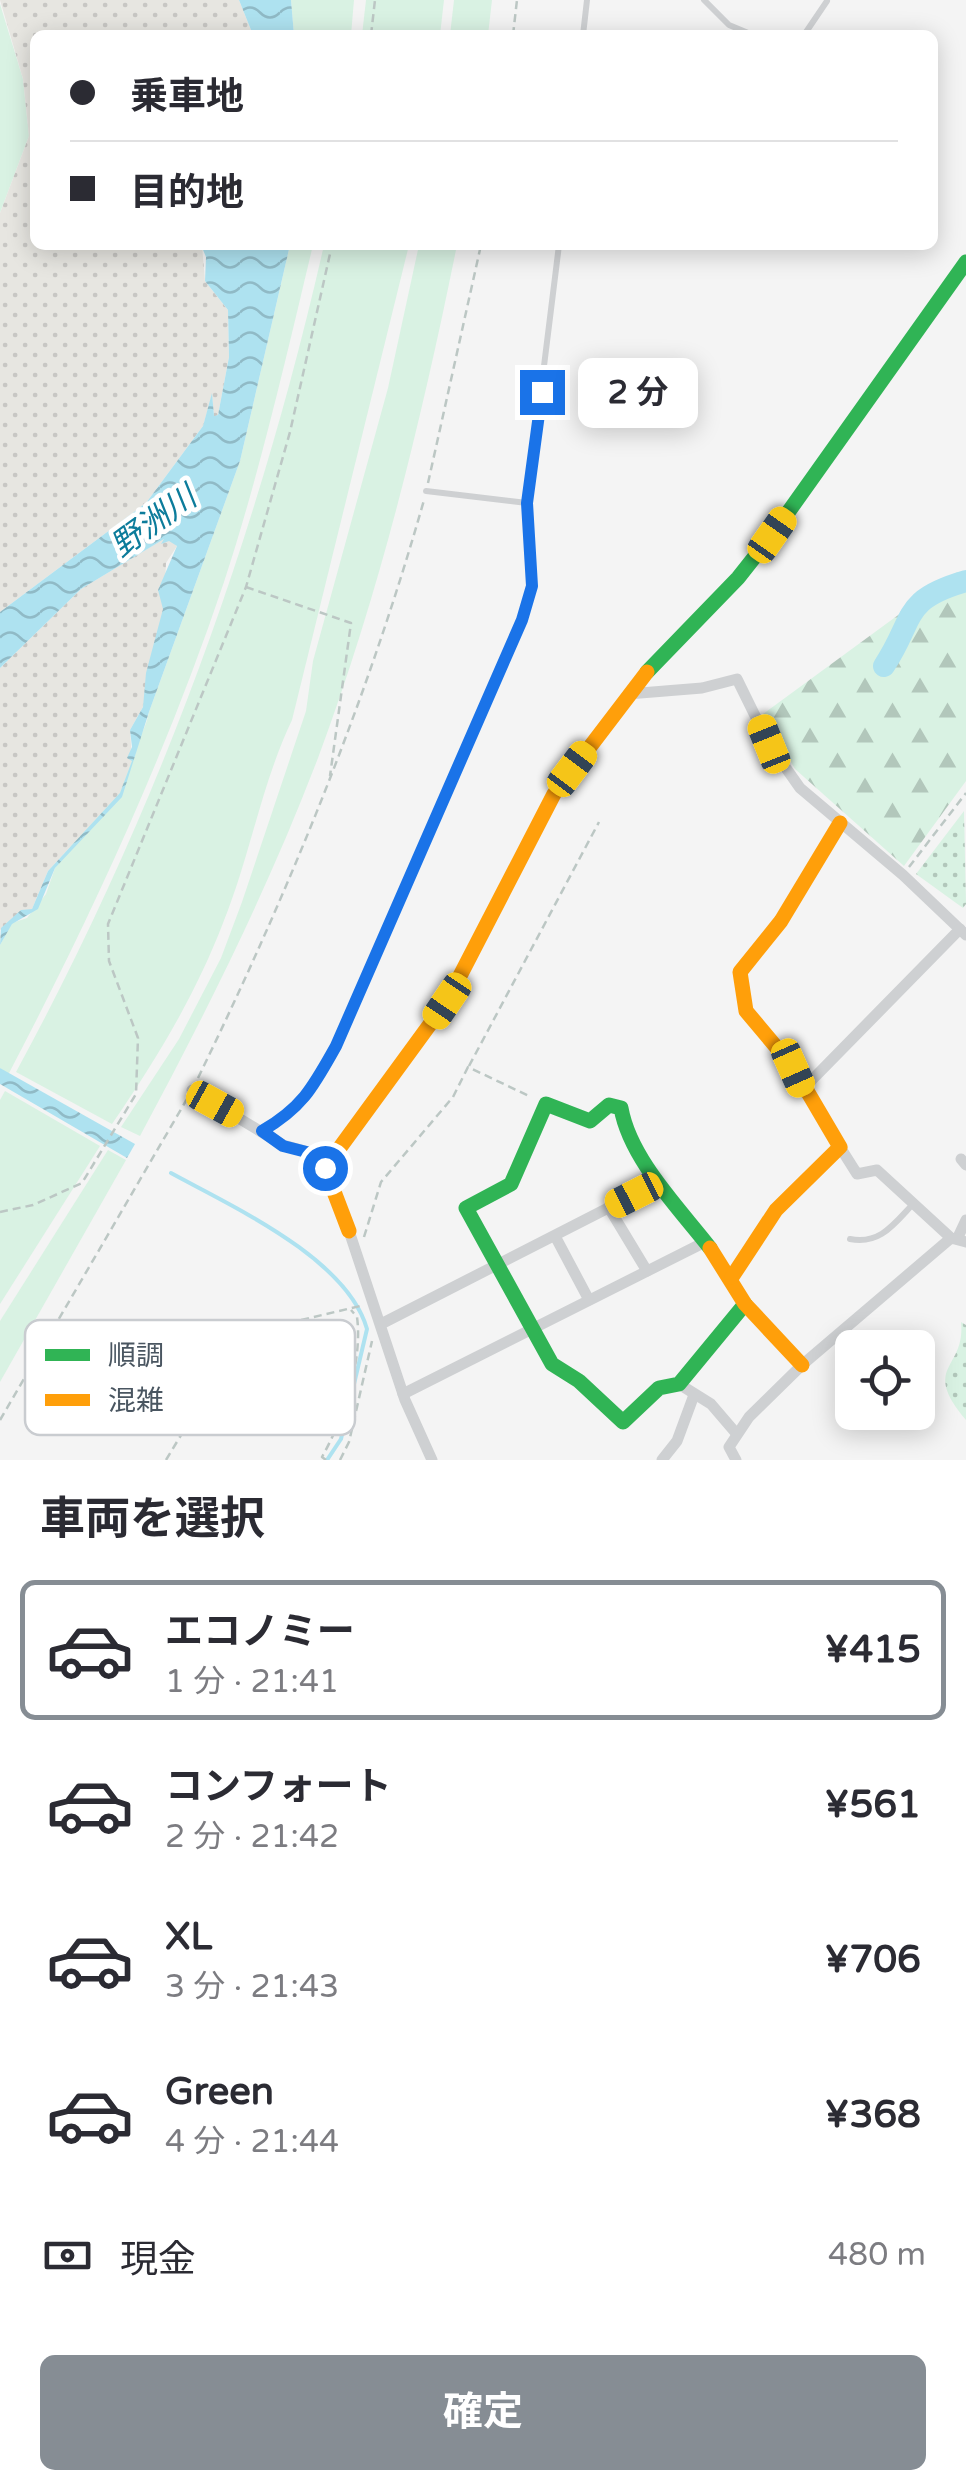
<!DOCTYPE html>
<html lang="ja">
<head>
<meta charset="utf-8">
<style>
	:root { --surface:#fff; --page:#f2f2f3; --text:#2b2b33; --muted:#7c7c81; --line:#e1e1e2; --accent:#868d94 }
	body { margin:0; font-family:"Varela Round","Noto Sans JP",sans-serif; background:var(--page); color:var(--text); height:100vh; display:flex; flex-direction:column; font-size:38px; white-space:nowrap }
	* { box-sizing:border-box; margin:0 }
	p { font-size:32px; color:var(--muted) }
	.icon { flex:none; width:55px; height:55px; fill:none; stroke:currentColor; stroke-width:2; stroke-linecap:round; stroke-linejoin:round }
	.map { position:relative; height:1460px; overflow:hidden }
	.panel { display:flex; flex-direction:column; background:var(--surface); flex:1 }
	.panel>* { flex:none }
	.hud { position:absolute; left:30px; top:30px; width:908px; height:220px; border-radius:15px; box-shadow:0 5px 25px #0003; display:grid; align-content:center; height:220px; padding:0 40px; background:var(--surface) }
	.fabs { position:absolute; left:835px; top:1330px; display:grid; gap:20px }
	.fabs a { display:grid; place-items:center; width:100px; height:100px; border-radius:15px; background:var(--surface); box-shadow:0 5px 25px #0003; font-size:50px }
	.end { position:absolute; width:45px; height:45px; margin:-22px; border:12px solid #1a73e8; background:#fff; box-shadow:0 0 0 5px #fff }
	.from { border-radius:50% }
	.bubble { position:absolute; height:70px; border-radius:15px; background:var(--surface); box-shadow:0 5px 25px #0003; font-size:32px; font-weight:700; line-height:70px; text-align:center }
	.car { position:absolute; width:30px; height:60px; margin:-30px -15px; border-radius:12px; box-shadow:0 0 8px 2px #0007; background:linear-gradient(#f5c518 24%,#345 0 40%,#f5c518 0 76%,#345 0 86%,#f5c518 0) }
	.hud b { display:flex; align-items:center; gap:35px; height:95px; font-size:38px }
	.hud b+b { border-top:2px solid var(--line) }
	.hud i { width:25px; height:25px; background:var(--text) }
	ul { padding:0; list-style:none }
	li { display:flex; align-items:center; gap:30px; height:140px; margin:0 20px 15px; padding:0 20px; border:5px solid transparent; border-radius:15px }
	li div { flex:1 }
	li b { display:block; font-size:38px }
	li em { font-style:normal; font-weight:700 }
	li.active { border-color:var(--accent) }
	li>.icon { width:90px; height:90px; stroke-width:1.5 }
	h2 { padding:0 40px; font-size:45px; line-height:120px }
	.pay { display:flex; align-items:center; gap:25px; height:110px; padding:0 40px; font-size:38px }
	.pay p { margin-inline-start:auto }
	.cta { display:flex; gap:20px; margin-top:auto; padding:20px 40px }
	.cta a { flex:1; height:115px; border-radius:15px; background:var(--accent); color:#fff; font-size:40px; font-weight:700; line-height:115px; text-align:center }
	.map>svg:first-child { display:block }
	.grass { fill:#d9f2e3 }
	.forest { fill:url(#forest-firs) }
	.sand { fill:url(#sand-dots) }
	.park { fill:url(#park-dots) }
	.water { fill:url(#water-waves) }
	.lines { fill:none; stroke-linecap:round; stroke-linejoin:round }
	.stream { stroke:#aee2f0; stroke-width:4 }
	.river { stroke:#aee2f0; stroke-width:22 }
	.path { stroke:#bcc7c4; stroke-width:2.5; stroke-dasharray:8 5; stroke-linecap:butt }
	.lane { stroke:#ced0d2; stroke-width:6 }
	.street { stroke:#ced0d2; stroke-width:11 }
	.fast { stroke:#30b455; stroke-width:15 }
	.slow { stroke:#ff9f0a; stroke-width:15 }
	.route { stroke:#1a73e8; stroke-width:12 }
	.labels { text-anchor:middle; dominant-baseline:central; stroke-width:9; stroke-linejoin:round; paint-order:stroke }
	.water-label { font-size:32px; font-style:italic; fill:#0c7c9b; stroke:#fff }
	.key { fill:#fff; stroke:#c9ccd0; stroke-width:2.5 }
	.key-label { font-size:28px; fill:#4a5661 }
</style>
</head>
<body>
<div class="map">
<svg width="966" height="1460" viewBox="0 0 966 1460">
	<defs>
		<pattern id="forest-firs" width="22" height="20" patternUnits="userSpaceOnUse" patternTransform="scale(2.5)"><rect width="22" height="20" fill="#d9f2e3"/><path d="M5 1l3.5 6h-7zM16 11l3.5 6h-7z" fill="#b2c7bb"/></pattern>
		<pattern id="sand-dots" width="8" height="8" patternUnits="userSpaceOnUse" patternTransform="scale(2.5)"><rect width="8" height="8" fill="#e7e6e1"/><path d="M2 2h.1M6 6h.1" fill="none" stroke="#c8c7c4" stroke-width="1.8" stroke-linecap="round"/></pattern>
		<pattern id="park-dots" width="8" height="8" patternUnits="userSpaceOnUse" patternTransform="scale(2.5)"><rect width="8" height="8" fill="#d9f2e3"/><path d="M2 2h.1M6 6h.1" fill="none" stroke="#b2c7bb" stroke-width="1.8" stroke-linecap="round"/></pattern>
		<pattern id="water-waves" width="16" height="10" patternUnits="userSpaceOnUse" patternTransform="scale(2.5)"><rect width="16" height="10" fill="#aee2f0"/><path d="M0 5q4-4 8 0t8 0" fill="none" stroke="#90bac6"/></pattern>
	</defs>
	<rect width="100%" height="100%" fill="#f4f4f4"/>
	<g class="grass">
		<polygon points="291,0 354,0 351,35 294,35"/>
		<polygon points="366,0 444,0 440,35 362,35"/>
		<polygon points="454,0 492,0 488,35 450,35"/>
		<polygon points="0,4 23,79 29,136 0,213"/>
		<path d="M 290,245 L 313,245 C 286,358 260,472 224,582 C 167,752 91,917 8,1075 L 0,1068 L 0,945 L 12,923 L 27,918 L 46,894 L 55,868 L 135,756 C 137,739 146,729 149,712 L 240,461 Z"/>
		<path d="M 324,245 L 409,245 L 292,720 C 261,785 250,857 223,923 C 195,996 156,1060 112,1124 L 16,1072 C 158,811 258,535 324,245 Z"/>
		<path d="M 419,245 L 457,245 C 422,418 380,592 318,758 C 268,889 206,1013 140,1136 L 121,1127 L 179,1039 L 221,958 L 242,902 L 306,711 L 313,661 L 388,388 Z"/>
		<polygon points="5,1091 100,1146 0,1304 0,1100"/>
		<polygon points="108,1150 126,1160 0,1382 0,1321"/>
	</g>
	<polygon class="forest" points="957,572 966,576 966,781 904,866 795,769 763,714"/>
	<g class="sand">
		<polygon points="0,0 239,0 253,35 35,35 35,245 202,245 205,281 228,310 229,357 218,415 214,417 212,395 203,426 146,503 0,612 0,213 29,136 23,79"/>
		<polygon points="167,537 177,546 166,563 164,609 143,707 130,730 132,760 120,793 48,871 32,909 0,930 0,668 81,589"/>
	</g>
	<g class="park">
		<polygon points="964,811 966,904 963,908 916,874"/>
		<path d="M 961,1322 L 966,1325 L 966,1420 C 920,1365 966,1370 961,1322 Z"/>
	</g>
	<g class="water">
		<polygon points="239,0 291,0 294,35 253,35"/>
		<polygon points="201,245 290,245 240,461 149,712 122,797 55,868 38,909 12,924 0,945 1,928 21,910 32,909 48,871 120,793 132,761 127,758 132,747 130,730 143,707 146,673 163,609 158,590 177,546 169,541 161,544 164,539 81,589 0,668 0,612 146,503 203,426 212,393 214,416 218,415 229,357 228,310 205,281 206,257"/>
		<polygon points="0,1068 135,1144 127,1158 0,1084"/>
	</g>
	<g class="lines">
		<path class="stream" d="M 171,1173 C 231,1206 347,1258 367,1329 L 341,1439 L 327,1460"/>
		<path class="river" d="M 884,666 C 916,618 900,600 966,581"/>
		<g class="path">
			<polyline points="371,35 375,0"/>
			<polyline points="513,35 517,0"/>
			<polyline points="428,483 481,245"/>
			<polyline points="246,587 351,623 330,776"/>
			<polyline points="909,867 966,793"/>
			<polyline points="469,1066 599,822"/>
			<path d="M 198,1078 C 289,891 367,701 424,500"/>
			<polyline points="0,1212 33,1205 82,1183 136,1094 138,1038 109,961 108,924 246,587 290,432 332,245"/>
			<polyline points="364,1237 381,1182 453,1097 468,1067 531,1097"/>
			<polyline points="0,1420 187,1099"/>
			<polyline points="166,1460 242,1334 360,1306"/>
			<path d="M 326,1460 L 322,1457 C 343,1420 363,1361 357,1317 L 351,1310"/>
			<polyline points="340,1460 349,1442 372,1341"/>
		</g>
		<g class="lane">
			<polyline points="704,0 729,25 753,35"/>
			<polyline points="583,35 587,0"/>
			<polyline points="804,35 827,1"/>
			<polyline points="426,491 527,503"/>
			<polyline points="263,1130 306,1099 336,1046 522,621 532,586 527,503 559,245"/>
			<path d="M 850,1239 C 880,1245 894,1224 913,1204"/>
		</g>
		<g class="street">
			<polyline points="628,694 702,688 737,679 769,744 800,788 903,875 966,935"/>
			<polyline points="803,1089 960,929"/>
			<polyline points="192,1090 283,1145 330,1158"/>
			<polyline points="840,1147 857,1174 877,1170 951,1238"/>
			<polyline points="961,1159 966,1165"/>
			<polyline points="609,1208 647,1271"/>
			<polyline points="349,1231 405,1400 432,1460"/>
			<polyline points="555,1236 589,1300"/>
			<polyline points="958,1237 966,1220"/>
			<polyline points="383,1323 659,1182"/>
			<polyline points="679,1384 711,1404 735,1432"/>
			<polyline points="403,1394 705,1242"/>
			<polyline points="662,1460 677,1441 694,1395"/>
			<polyline points="736,1460 729,1447 749,1417 802,1365 951,1238 966,1242"/>
		</g>
		<g class="fast">
			<polyline points="647,672 738,578 772,535 966,262"/>
			<path d="M 710,1248 C 679,1208 630,1159 621,1108 L 609,1105 L 590,1121 L 546,1104 L 511,1184 L 466,1208 L 552,1364 L 579,1381 L 623,1422 L 659,1388 L 679,1384 L 745,1304"/>
		</g>
		<g class="slow">
			<polyline points="349,1231 325,1168 447,1001 554,794 647,672"/>
			<polyline points="710,1248 745,1304 802,1365"/>
			<polyline points="732,1277 776,1210 840,1147 793,1067 746,1011 740,972 781,921 840,823"/>
		</g>
	</g>
	<g class="lines">
		<path class="route" d="M 325,1168 L 330,1158 L 283,1146 L 262,1131 C 303,1107 313,1087 336,1046 L 522,620 L 532,586 L 527,503 L 542,392"/>
	</g>
	<g class="labels">
		<g class="water-label">
			<text transform="translate(154 522) rotate(-36)">野洲川</text>
		</g>
	</g>
	<rect x="25" y="1320" width="330" height="115" rx="15" class="key"/>
	<rect x="45" y="1349" width="45" height="12" fill="#30b455"/>
	<rect x="45" y="1394" width="45" height="12" fill="#ff9f0a"/>
	<g class="key-label">
		<text x="108" y="1365">順調</text>
		<text x="108" y="1410">混雑</text>
	</g>
</svg>
<div class="fabs">
<a><svg class="icon" aria-label="locate" viewBox="0 0 24 24"><circle cx="12" cy="12" r="6"/><path d="M12 2v4M12 18v4M2 12h4M18 12h4"/></svg></a>
</div>
<i class="end from" style="left:325px;top:1168px"></i>
<i class="end" style="left:542px;top:392px"></i>
<div class="bubble" style="left:578px;top:358px;width:120px">2 分</div>
<i class="car" style="left:772px;top:535px;rotate:35deg"></i>
<i class="car" style="left:769px;top:744px;rotate:338deg"></i>
<i class="car" style="left:572px;top:769px;rotate:37deg"></i>
<i class="car" style="left:447px;top:1001px;rotate:214deg"></i>
<i class="car" style="left:793px;top:1068px;rotate:156deg"></i>
<i class="car" style="left:215px;top:1104px;rotate:119deg"></i>
<i class="car" style="left:634px;top:1195px;rotate:243deg"></i>
<div class="hud">
<b><i class="from"></i>乗車地</b>
<b><i></i>目的地</b>
</div>
</div>
<section class="panel">
<h2>車両を選択</h2>
<ul>
<li class="active"><svg class="icon" aria-label="car" viewBox="0 0 24 24"><path d="M5 17H2v-5l4-1 3-4h7l3 4 3 1v5h-3M9 17h6M6 11h13"/><circle cx="7" cy="17" r="2"/><circle cx="17" cy="17" r="2"/></svg><div><b>エコノミー</b><p>1 分 · 21:41</p></div><em>¥415</em></li>
<li><svg class="icon" aria-label="car" viewBox="0 0 24 24"><path d="M5 17H2v-5l4-1 3-4h7l3 4 3 1v5h-3M9 17h6M6 11h13"/><circle cx="7" cy="17" r="2"/><circle cx="17" cy="17" r="2"/></svg><div><b>コンフォート</b><p>2 分 · 21:42</p></div><em>¥561</em></li>
<li><svg class="icon" aria-label="car" viewBox="0 0 24 24"><path d="M5 17H2v-5l4-1 3-4h7l3 4 3 1v5h-3M9 17h6M6 11h13"/><circle cx="7" cy="17" r="2"/><circle cx="17" cy="17" r="2"/></svg><div><b>XL</b><p>3 分 · 21:43</p></div><em>¥706</em></li>
<li><svg class="icon" aria-label="car" viewBox="0 0 24 24"><path d="M5 17H2v-5l4-1 3-4h7l3 4 3 1v5h-3M9 17h6M6 11h13"/><circle cx="7" cy="17" r="2"/><circle cx="17" cy="17" r="2"/></svg><div><b>Green</b><p>4 分 · 21:44</p></div><em>¥368</em></li>
</ul>
<div class="pay"><svg class="icon" aria-label="cash" viewBox="0 0 24 24"><path d="M3 7h18v10H3z"/><circle cx="12" cy="12" r="2"/></svg>現金<p>480 m</p></div>
<div class="cta"><a>確定</a></div>
</section>
</body>
</html>
